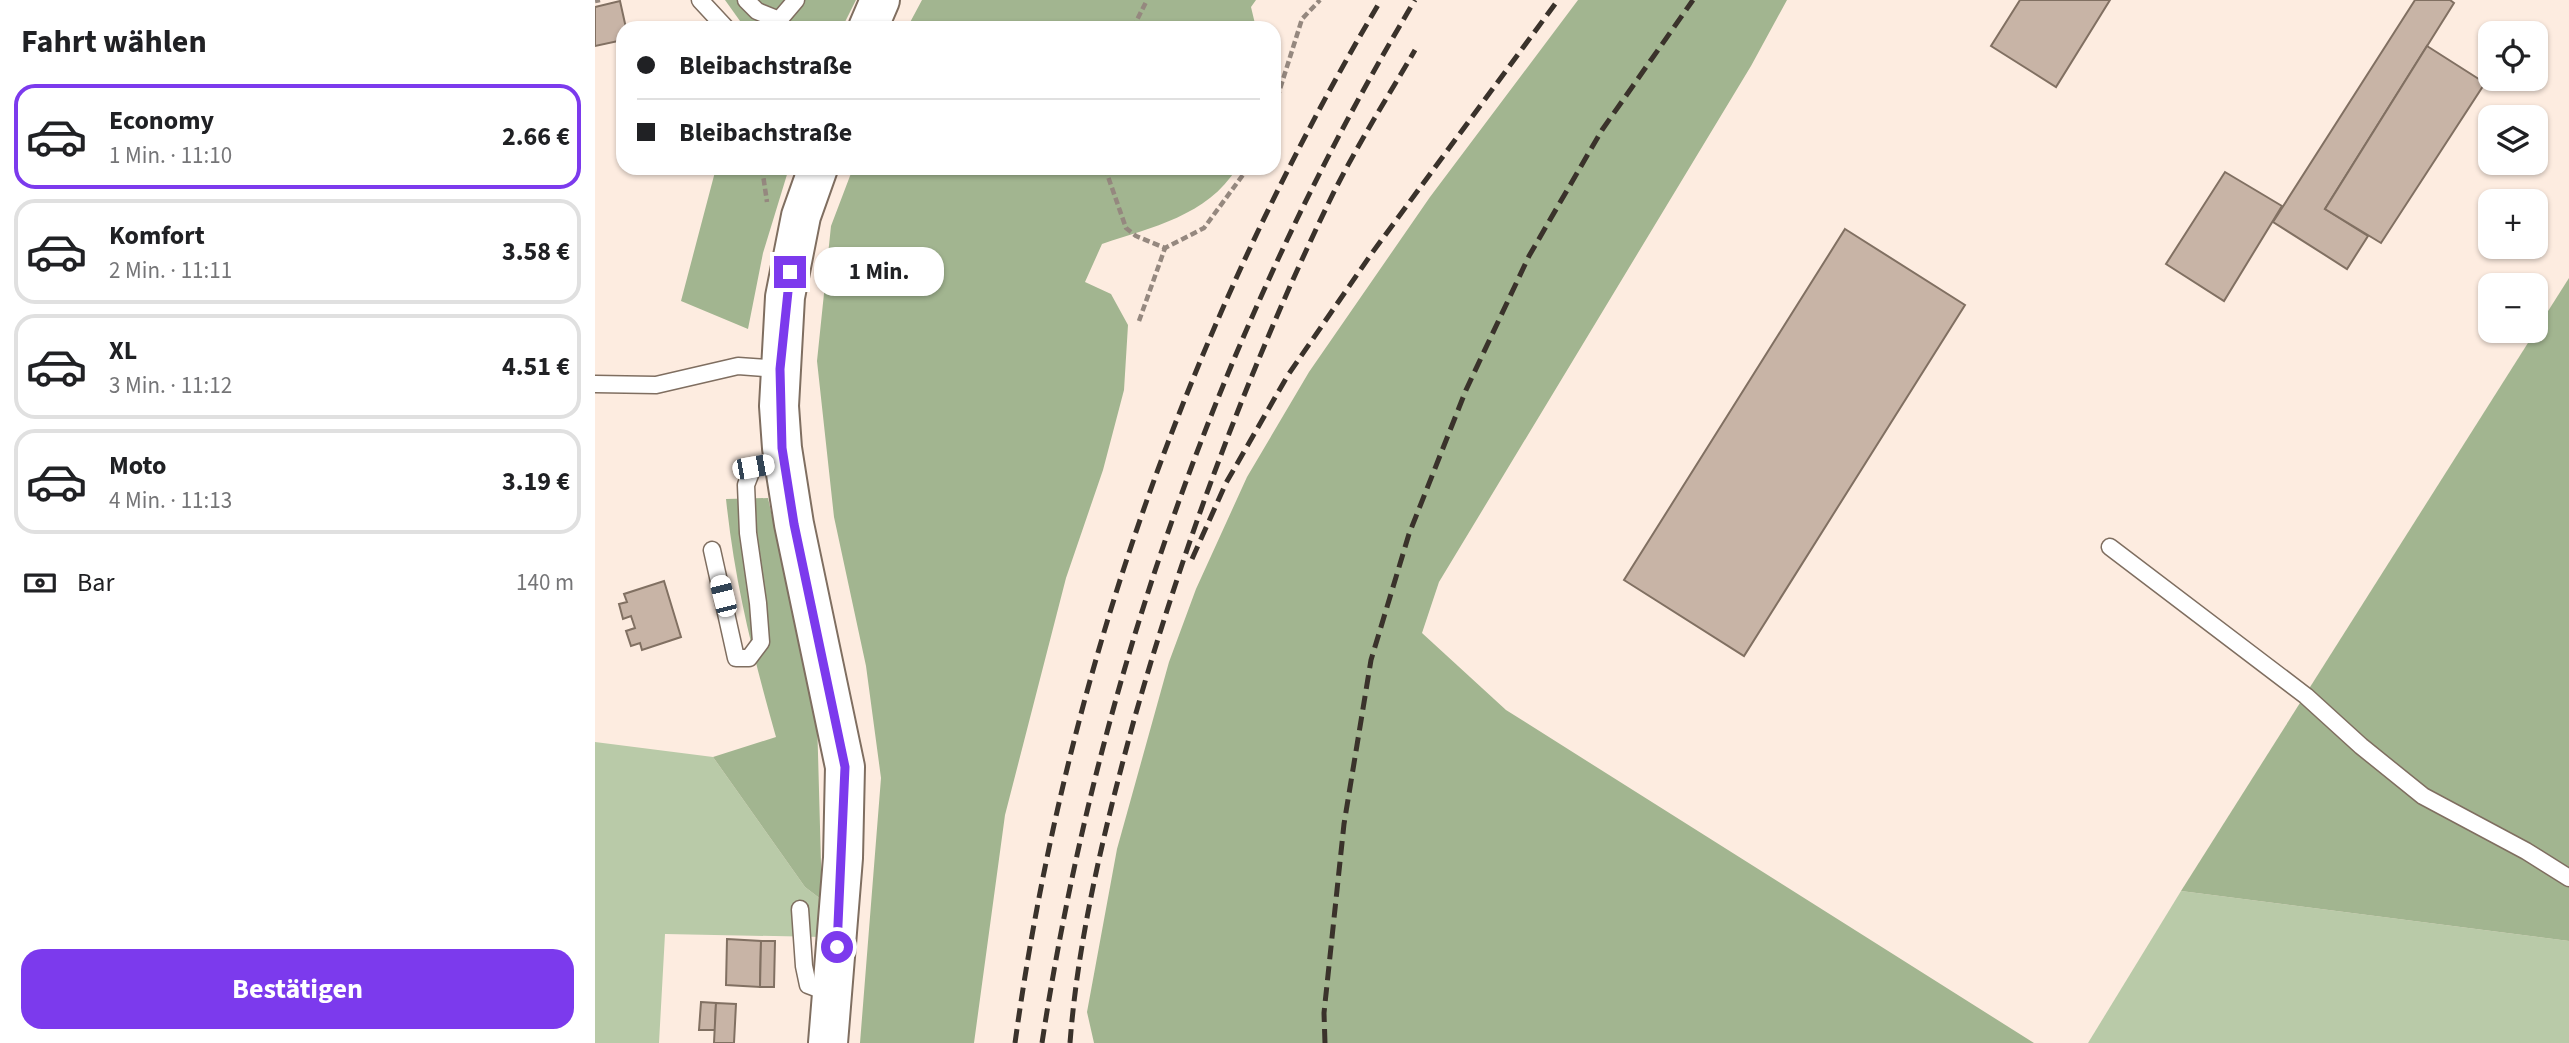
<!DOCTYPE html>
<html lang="de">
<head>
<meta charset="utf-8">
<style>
	:root { --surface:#fff; --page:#f6f6f6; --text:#202124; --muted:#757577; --line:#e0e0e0; --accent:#7c3aed }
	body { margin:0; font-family:"Source Sans 3",sans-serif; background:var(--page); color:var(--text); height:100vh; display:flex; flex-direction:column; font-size:26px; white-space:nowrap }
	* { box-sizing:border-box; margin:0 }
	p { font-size:23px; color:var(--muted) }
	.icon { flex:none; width:38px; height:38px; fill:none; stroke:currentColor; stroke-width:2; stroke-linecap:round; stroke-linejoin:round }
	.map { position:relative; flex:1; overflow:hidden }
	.details { display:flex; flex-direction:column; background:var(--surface); width:595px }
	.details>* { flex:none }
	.banner { position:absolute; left:21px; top:21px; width:665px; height:154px; border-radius:21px; box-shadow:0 2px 5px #0004; display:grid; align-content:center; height:154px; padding:0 21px; background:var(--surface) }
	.controls { position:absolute; left:1883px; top:21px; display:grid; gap:14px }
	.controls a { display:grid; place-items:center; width:70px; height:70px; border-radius:14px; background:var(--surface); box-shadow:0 2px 5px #0004; font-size:35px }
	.end { position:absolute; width:32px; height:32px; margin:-16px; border:9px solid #7c3aed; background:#fff; box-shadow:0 0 0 4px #fff }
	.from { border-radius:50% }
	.bubble { position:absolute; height:49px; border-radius:21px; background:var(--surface); box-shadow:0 2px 5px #0004; font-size:23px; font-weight:700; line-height:49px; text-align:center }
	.car { position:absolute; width:21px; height:42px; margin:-21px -10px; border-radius:9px; box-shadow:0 0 5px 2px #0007; background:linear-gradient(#fff 24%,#345 0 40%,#fff 0 76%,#345 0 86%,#fff 0) }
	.banner b { display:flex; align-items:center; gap:24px; height:66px; font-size:26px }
	.banner b+b { border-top:2px solid var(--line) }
	.banner i { width:18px; height:18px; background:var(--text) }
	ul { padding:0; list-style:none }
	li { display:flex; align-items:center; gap:21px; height:105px; margin:0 14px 10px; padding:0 7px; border:4px solid var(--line); border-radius:21px }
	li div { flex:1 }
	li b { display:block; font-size:26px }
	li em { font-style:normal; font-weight:700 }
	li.on { border-color:var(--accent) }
	li>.icon { width:63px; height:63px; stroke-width:1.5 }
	h2 { padding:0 21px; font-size:32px; line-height:84px }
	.pay { display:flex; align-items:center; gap:18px; height:77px; padding:0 21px; font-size:26px }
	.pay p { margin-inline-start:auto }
	.action { display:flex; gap:14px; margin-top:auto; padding:14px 21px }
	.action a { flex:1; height:80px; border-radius:21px; background:var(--accent); color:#fff; font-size:28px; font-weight:700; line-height:80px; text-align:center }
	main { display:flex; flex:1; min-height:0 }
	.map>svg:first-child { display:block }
	.green { fill:#b9caa8 }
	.forest { fill:#a2b590 }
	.building { fill:#c8b4a6; stroke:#817062; stroke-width:2 }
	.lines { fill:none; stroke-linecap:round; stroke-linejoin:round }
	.service-casing { stroke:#7f6e60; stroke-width:19 }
	.secondary-casing { stroke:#7f6e60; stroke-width:42 }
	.path { stroke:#95887f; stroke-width:4.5; stroke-dasharray:7 3.5; stroke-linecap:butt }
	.service { stroke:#fff; stroke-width:16 }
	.secondary { stroke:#fff; stroke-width:38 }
	.rail { stroke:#3a322b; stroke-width:5; stroke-dasharray:14 7; stroke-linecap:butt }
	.route { stroke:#7c3aed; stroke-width:9 }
</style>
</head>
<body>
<main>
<section class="details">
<h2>Fahrt wählen</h2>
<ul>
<li class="on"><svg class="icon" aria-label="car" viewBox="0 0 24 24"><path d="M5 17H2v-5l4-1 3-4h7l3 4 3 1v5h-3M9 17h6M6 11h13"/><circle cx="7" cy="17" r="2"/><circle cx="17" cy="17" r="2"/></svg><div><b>Economy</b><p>1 Min. · 11:10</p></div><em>2.66 €</em></li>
<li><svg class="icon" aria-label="car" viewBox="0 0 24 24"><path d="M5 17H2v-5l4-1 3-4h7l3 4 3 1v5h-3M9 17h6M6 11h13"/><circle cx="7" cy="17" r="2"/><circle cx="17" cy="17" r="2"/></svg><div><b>Komfort</b><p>2 Min. · 11:11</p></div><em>3.58 €</em></li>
<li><svg class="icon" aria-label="car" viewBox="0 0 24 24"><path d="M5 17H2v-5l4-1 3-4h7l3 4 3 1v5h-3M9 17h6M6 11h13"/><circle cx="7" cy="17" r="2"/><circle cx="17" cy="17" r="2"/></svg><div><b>XL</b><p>3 Min. · 11:12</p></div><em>4.51 €</em></li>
<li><svg class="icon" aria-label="car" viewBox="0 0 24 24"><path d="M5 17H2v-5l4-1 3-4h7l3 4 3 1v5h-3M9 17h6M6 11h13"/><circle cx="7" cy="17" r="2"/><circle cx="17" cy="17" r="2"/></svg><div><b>Moto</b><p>4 Min. · 11:13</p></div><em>3.19 €</em></li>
</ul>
<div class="pay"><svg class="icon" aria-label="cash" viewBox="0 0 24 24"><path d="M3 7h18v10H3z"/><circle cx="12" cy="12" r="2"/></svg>Bar<p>140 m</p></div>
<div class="action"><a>Bestätigen</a></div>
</section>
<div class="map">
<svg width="1974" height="1043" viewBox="0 0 1974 1043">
	<rect width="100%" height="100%" fill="#fdece0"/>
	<g class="green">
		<polygon points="0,742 118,757 210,887 227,900 227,937 70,934 64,1043 0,1043"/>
		<polygon points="1586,891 1974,941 1974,1043 1493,1043"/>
	</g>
	<g class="forest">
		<polygon points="130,0 261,0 247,28 150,28"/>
		<polygon points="327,0 661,0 656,7 661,28 312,28"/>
		<polygon points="983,0 1192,0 1156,66 844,582 827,633 911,710 1439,1043 499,1043 492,1012 522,849 574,662 601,589 652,477 714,372 835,197"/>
		<polygon points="121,168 194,168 168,253 153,329 86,301"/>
		<path d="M 258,168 L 642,168 C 612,216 557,227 507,244 L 490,282 L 516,294 L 533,325 L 529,390 L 508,470 L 471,578 L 410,815 L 379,1043 L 265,1043 L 286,778 L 271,666 L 239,517 L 222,361 L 236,226 Z"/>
		<polygon points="1974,278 1974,941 1586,891"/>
		<path d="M 173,498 L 222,717 L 227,900 L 210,887 L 118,757 L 181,737 C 158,655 140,585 131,499 Z"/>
	</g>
	<g class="building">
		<polygon points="1425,0 1515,0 1461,87 1396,46"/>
		<polygon points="1820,0 1855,0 1859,3 1730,209 1773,236 1752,269 1678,222"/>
		<polygon points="25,1 31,28 28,28 28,40 0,46 0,7"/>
		<polygon points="1832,46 1890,83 1786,243 1730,209"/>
		<polygon points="1630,172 1687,206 1629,301 1571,264"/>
		<polygon points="1250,229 1370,305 1149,656 1029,580"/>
		<polygon points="69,581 86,637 47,650 45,643 36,646 31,631 40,628 36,616 28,619 24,604 32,602 29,594"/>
		<polygon points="132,939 166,941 165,987 131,985"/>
		<polygon points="166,941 180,941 179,987 165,987"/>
		<polygon points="106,1002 121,1003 120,1030 104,1030"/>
		<polygon points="121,1003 141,1004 139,1043 119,1043"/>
	</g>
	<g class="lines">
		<defs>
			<g id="service">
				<polyline points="105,0 131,28"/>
				<polyline points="151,0 162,11 184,20 201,0"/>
				<polyline points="0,384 61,385 143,366 185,369"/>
				<polyline points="1515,547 1711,696 1766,746 1828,796 1931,851 1974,878"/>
				<polyline points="117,550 141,658 154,658 166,642 163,603 153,533 151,485 158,467 189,462"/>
				<polyline points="205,909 209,966 213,985 237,994"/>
			</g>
			<g id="secondary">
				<polyline points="273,28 285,0"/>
				<polyline points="223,168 206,216 190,297 184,406 187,448 199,524 250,767 248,858 233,1043"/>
			</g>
		</defs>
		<use href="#service" class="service-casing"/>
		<use href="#secondary" class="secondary-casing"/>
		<g class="path">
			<polyline points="0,1 5,0"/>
			<polyline points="538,28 552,0"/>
			<polyline points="679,108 707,19 725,0"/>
			<polyline points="167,168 172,202"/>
			<polyline points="510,168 531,228 541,236 570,248 609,228 653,168"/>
			<polyline points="544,321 570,248"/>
		</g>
		<use href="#service" class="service"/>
		<use href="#secondary" class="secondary"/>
		<g class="rail">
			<polyline points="597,559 631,483 693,375 777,253 963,0"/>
			<path d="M 420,1043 C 471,673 596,321 786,0"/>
			<path d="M 447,1043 C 503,676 630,318 820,0"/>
			<path d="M 475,1043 C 483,936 511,823 539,720 C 589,543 654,368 734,202 C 759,150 791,100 820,50"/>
			<polyline points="730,1043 729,1013 749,824 776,660 814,534 871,390 934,256 1007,130 1098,0"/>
		</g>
	</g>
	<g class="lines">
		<polyline class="route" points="195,272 185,369 187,448 199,524 250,767 242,947"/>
	</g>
</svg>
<div class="controls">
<a><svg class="icon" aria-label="locate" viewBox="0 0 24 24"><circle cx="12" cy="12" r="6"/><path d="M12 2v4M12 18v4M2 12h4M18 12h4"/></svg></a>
<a><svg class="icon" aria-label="layers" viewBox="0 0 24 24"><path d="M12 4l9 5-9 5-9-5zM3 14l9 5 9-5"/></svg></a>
<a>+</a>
<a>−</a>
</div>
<i class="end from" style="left:242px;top:947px"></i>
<i class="end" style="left:195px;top:272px"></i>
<div class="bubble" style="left:219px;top:247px;width:130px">1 Min.</div>
<i class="car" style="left:158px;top:467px;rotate:80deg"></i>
<i class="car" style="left:128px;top:596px;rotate:346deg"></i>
<div class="banner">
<b><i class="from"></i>Bleibachstraße</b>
<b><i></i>Bleibachstraße</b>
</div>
</div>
</main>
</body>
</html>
